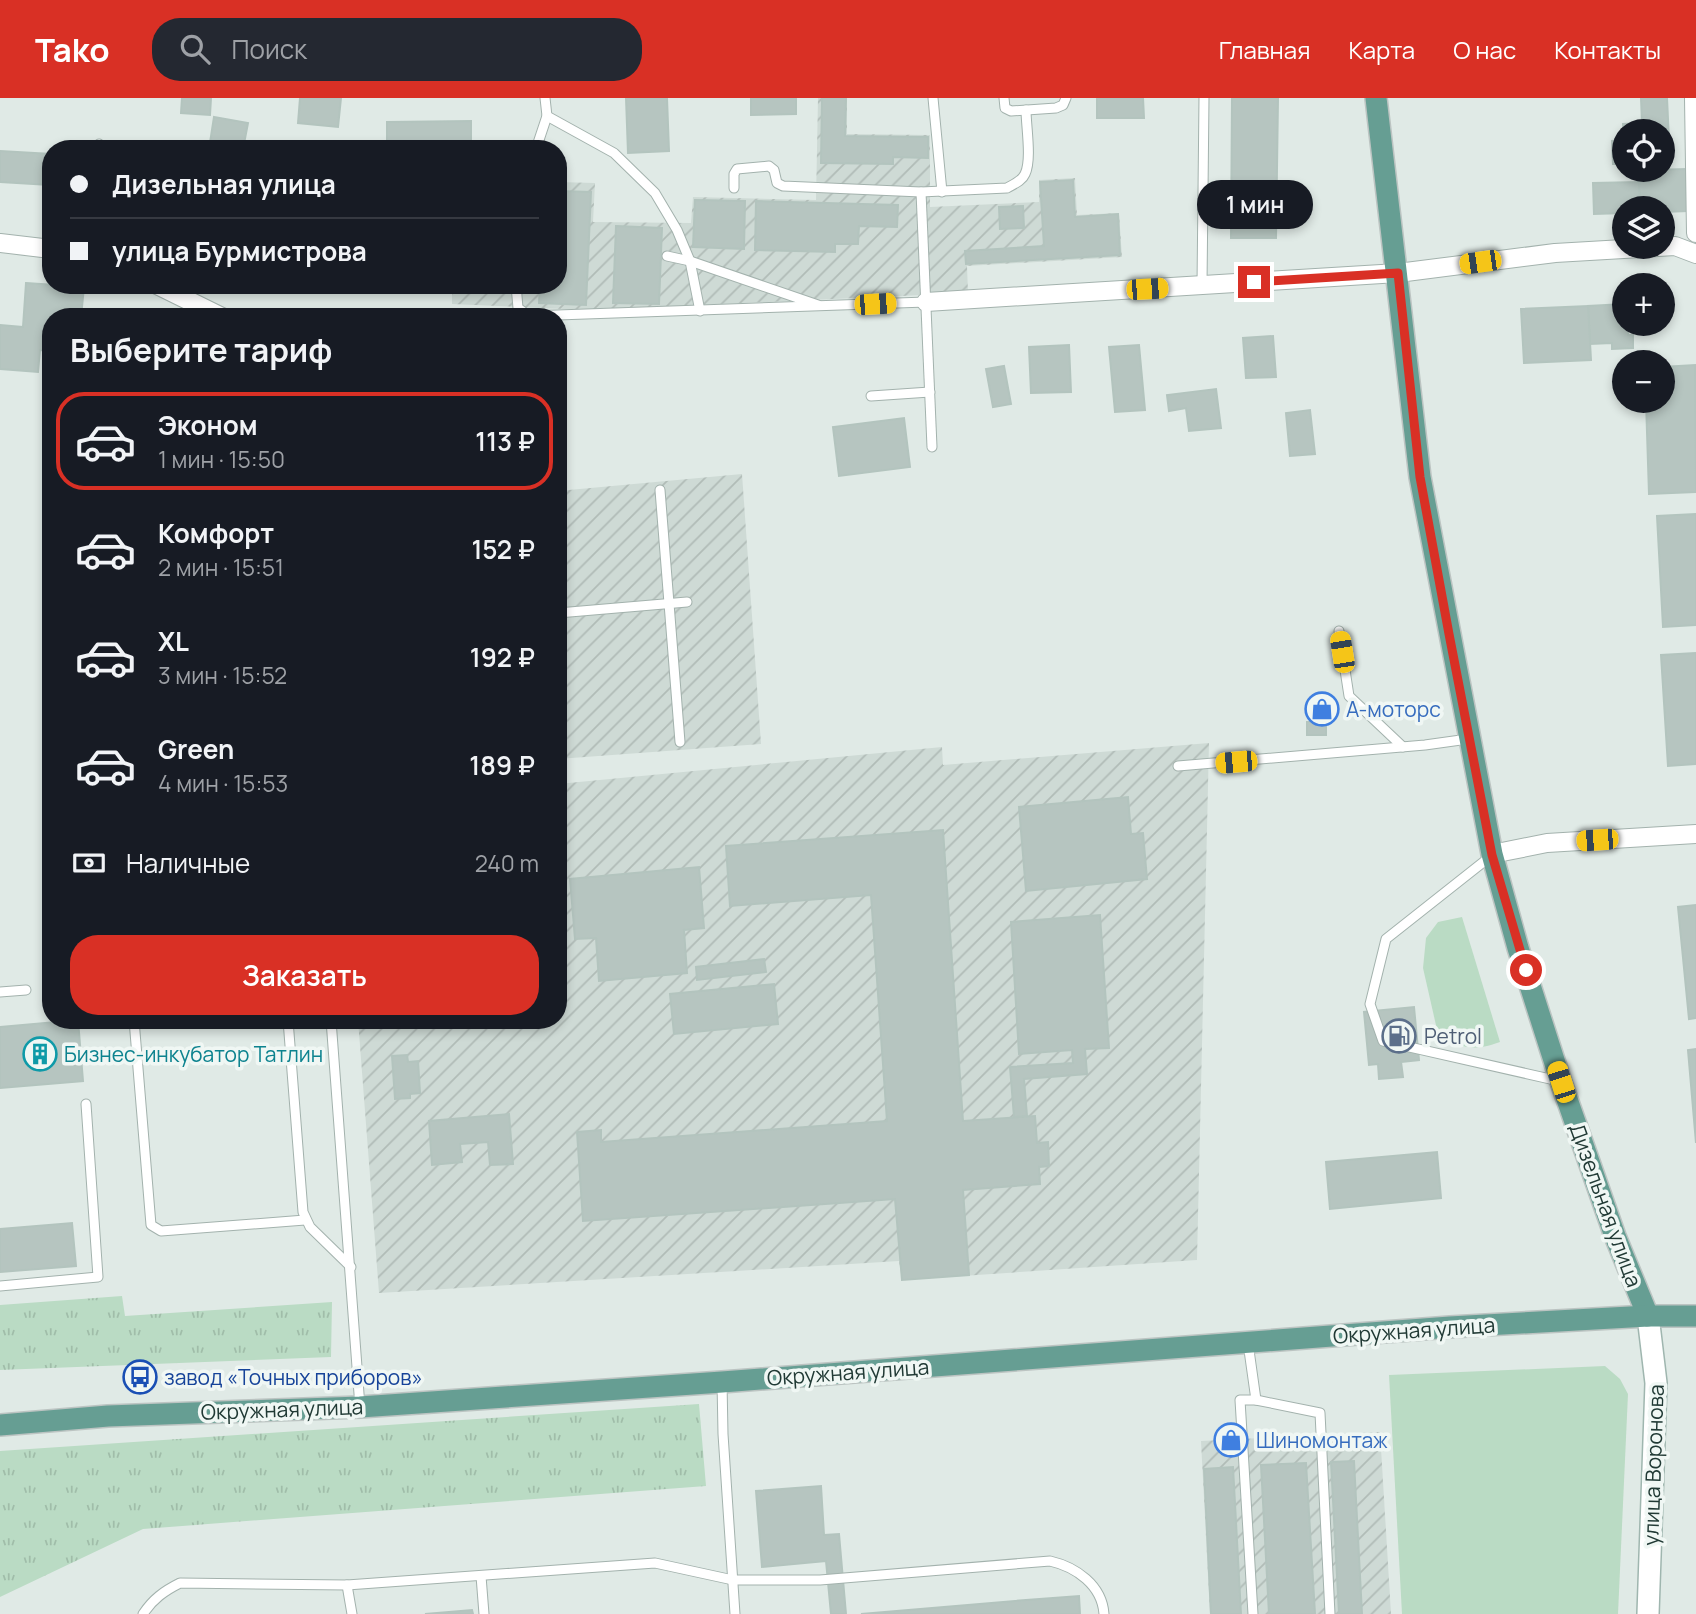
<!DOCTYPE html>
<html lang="ru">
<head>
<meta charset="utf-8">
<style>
	:root { --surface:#171b24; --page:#242831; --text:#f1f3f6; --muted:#9ea1a6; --line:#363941; --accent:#d93025 }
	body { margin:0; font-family:Manrope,sans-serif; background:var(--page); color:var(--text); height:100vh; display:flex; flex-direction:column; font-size:26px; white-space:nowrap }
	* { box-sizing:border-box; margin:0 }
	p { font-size:23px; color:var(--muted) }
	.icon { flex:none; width:38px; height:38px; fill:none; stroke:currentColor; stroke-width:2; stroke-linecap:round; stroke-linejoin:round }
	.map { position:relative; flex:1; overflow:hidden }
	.details { position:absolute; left:42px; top:210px; width:525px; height:721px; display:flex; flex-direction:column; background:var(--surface); border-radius:28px; box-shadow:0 4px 10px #0003 }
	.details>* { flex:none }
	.banner { position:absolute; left:42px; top:42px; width:525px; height:154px; border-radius:28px; box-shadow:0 4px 10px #0003; display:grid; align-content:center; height:154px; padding:0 28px; background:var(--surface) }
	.fabs { position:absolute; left:1612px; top:21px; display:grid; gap:14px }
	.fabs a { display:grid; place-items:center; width:63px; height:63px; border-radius:50%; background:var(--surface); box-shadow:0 4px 10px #0003; font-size:35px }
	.end { position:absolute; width:32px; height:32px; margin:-16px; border:9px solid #d93025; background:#fff; box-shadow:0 0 0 4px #fff }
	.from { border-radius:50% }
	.bubble { position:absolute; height:49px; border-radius:24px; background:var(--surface); box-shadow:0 4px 10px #0003; font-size:23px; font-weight:600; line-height:49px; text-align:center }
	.car { position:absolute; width:21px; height:42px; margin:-21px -10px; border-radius:9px; box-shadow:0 0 5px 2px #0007; background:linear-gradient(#f5c518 24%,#345 0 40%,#f5c518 0 76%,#345 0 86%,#f5c518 0) }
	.banner b { display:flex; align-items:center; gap:24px; height:66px; font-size:26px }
	.banner b+b { border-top:2px solid var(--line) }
	.banner i { width:18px; height:18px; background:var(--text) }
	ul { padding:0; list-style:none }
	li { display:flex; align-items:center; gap:21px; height:98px; margin:0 14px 10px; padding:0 14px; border:4px solid transparent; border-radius:28px }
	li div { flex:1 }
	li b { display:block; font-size:26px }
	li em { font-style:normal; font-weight:600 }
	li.selected { border-color:var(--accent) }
	li>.icon { width:63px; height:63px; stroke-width:1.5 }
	h2 { padding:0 28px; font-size:32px; line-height:84px }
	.pay { display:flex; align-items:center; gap:18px; height:77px; padding:0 28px; font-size:26px }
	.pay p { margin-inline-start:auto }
	.action { display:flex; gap:14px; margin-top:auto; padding:14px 28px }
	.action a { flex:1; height:80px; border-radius:28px; background:var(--accent); color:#fff; font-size:28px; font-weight:600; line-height:80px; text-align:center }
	header { display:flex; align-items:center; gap:42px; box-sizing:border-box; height:98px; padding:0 35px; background:var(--accent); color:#fff }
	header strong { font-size:33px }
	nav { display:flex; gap:38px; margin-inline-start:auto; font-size:24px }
	.search { width:490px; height:63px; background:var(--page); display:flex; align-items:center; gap:18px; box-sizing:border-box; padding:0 24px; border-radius:28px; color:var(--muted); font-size:26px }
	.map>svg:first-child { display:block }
	.industrial { fill:url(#industrial-furrows) }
	.grass { fill:#badbc4 }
	.park { fill:url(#park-tufts) }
	.building { fill:#b6c5c0; stroke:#b3c4be; stroke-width:2 }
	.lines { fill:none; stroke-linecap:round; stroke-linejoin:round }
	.service-casing { stroke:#a3b2ad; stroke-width:11 }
	.minor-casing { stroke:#a3b2ad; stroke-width:20 }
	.secondary-casing { stroke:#9fb6af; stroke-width:24 }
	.primary-casing { stroke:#bcc4c2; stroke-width:24 }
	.service { stroke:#fff; stroke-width:9 }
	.minor { stroke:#fff; stroke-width:18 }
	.secondary { stroke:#fff; stroke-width:21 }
	.primary { stroke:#669e93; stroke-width:21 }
	.route { stroke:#d93025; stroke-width:9 }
	.labels { text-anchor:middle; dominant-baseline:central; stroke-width:7; stroke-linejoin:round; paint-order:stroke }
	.shop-label { font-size:21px; fill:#366cbe; stroke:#f0f7f4; text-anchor:start }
	.service-label { font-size:21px; fill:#4e5e75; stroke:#f0f7f4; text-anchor:start }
	.culture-label { font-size:21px; fill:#0d838f; stroke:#f0f7f4; text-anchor:start }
	.street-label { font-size:21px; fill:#213a35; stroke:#f0f7f4 }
	.transit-label { font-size:21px; fill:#164399; stroke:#f0f7f4; text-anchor:start }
</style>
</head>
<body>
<header>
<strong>Tako</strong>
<div class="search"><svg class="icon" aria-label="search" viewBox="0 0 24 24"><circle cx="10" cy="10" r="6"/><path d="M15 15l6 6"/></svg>Поиск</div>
<nav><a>Главная</a><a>Карта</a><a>О нас</a><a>Контакты</a></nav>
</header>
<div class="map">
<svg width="1696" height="1516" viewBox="0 0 1696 1516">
	<defs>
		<pattern id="industrial-furrows" width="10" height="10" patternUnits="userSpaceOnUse" patternTransform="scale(1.75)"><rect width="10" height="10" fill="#cedad5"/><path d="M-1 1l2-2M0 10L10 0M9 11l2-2" fill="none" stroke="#b1bcb7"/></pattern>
		<pattern id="park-tufts" width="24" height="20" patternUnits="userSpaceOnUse" patternTransform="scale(1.75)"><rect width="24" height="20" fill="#badbc4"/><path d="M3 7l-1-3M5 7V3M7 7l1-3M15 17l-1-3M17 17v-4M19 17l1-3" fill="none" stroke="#a0bda9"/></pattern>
	</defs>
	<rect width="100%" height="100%" fill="#e0eae6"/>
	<g class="industrial">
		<polygon points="818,0 847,0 847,36 930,37 930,109 1039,104 1039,82 1075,80 1077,117 1119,115 1122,159 967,168 968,195 585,212 452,206 452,187 558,187 558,84 595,85 593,124 691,125 693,99 816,102"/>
		<polygon points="742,376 761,646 558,661 558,393"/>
		<polygon points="1209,645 1197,1162 902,1182 899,1163 379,1195 358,922 558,922 558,686 942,649 943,667"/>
		<polygon points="1380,1334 1391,1516 1210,1516 1201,1343"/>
	</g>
	<g class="grass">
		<path d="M 1462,819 L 1500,944 C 1472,954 1462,950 1438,936 L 1423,870 L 1426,840 L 1438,824 Z"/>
		<polygon points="1605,1268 1620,1281 1628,1296 1618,1516 1402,1516 1389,1277"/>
	</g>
	<g class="park">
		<polygon points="122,1198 125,1218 332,1204 331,1259 0,1272 0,1207"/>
		<polygon points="699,1306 706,1388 143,1431 0,1499 0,1353"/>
	</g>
	<g class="building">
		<polygon points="182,0 211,0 210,17 181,15"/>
		<polygon points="300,0 341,0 338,29 298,25"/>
		<polygon points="626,0 667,0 669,53 628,55"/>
		<polygon points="751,0 796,0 796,16 751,17"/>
		<polygon points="822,0 846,0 845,38 928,39 928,60 893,59 893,66 821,65"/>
		<polygon points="1097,0 1143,0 1144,20 1097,20"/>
		<polygon points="1232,0 1278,0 1276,140 1231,140"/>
		<polygon points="1641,0 1667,0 1670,64 1662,64 1662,33 1624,33 1624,66 1613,66 1612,43 1624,42 1623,26 1642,25"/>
		<polygon points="214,19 248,25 243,51 209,51"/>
		<polygon points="471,23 471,51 387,51 387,24"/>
		<polygon points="0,53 51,56 51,126 48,125 50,87 0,84"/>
		<polygon points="1686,71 1688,113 1662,114 1662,110 1640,110 1639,84 1653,83 1653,72"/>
		<polygon points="1073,82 1075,119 1118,116 1120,157 966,166 965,153 1044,148 1040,84"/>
		<polygon points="1639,84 1640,110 1624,110 1624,115 1594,116 1593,85"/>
		<polygon points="558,93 591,94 586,207 539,205 540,187 558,187"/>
		<polygon points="695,102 745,103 744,151 693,149"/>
		<polygon points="756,103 898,107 897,129 859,128 858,146 835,146 835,154 755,152"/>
		<polygon points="1023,108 1024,130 1000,131 999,109"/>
		<polygon points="616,128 662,130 659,206 613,205"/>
		<polygon points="26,185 84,189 81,219 51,219 51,253 40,252 38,274 0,271 0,227 23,229"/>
		<rect x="468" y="187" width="21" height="6"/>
		<polygon points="1624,206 1624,226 1642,226 1642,229 1628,230 1628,237 1633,237 1633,250 1612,251 1612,245 1590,246 1588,208"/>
		<polygon points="1588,208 1591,262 1524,265 1521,211"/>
		<polygon points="1273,238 1276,279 1246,280 1243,240"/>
		<polygon points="1069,247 1071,294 1031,295 1029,249"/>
		<polygon points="1139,247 1145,312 1115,314 1109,249"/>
		<polygon points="1695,267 1696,394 1649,396 1646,303 1662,303 1662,269"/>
		<polygon points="1004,268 1011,306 993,309 986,271"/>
		<polygon points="1216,291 1221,330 1189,333 1186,310 1169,313 1167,297"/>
		<polygon points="1310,312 1315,356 1290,358 1286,315"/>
		<polygon points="904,320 910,369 839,378 833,329"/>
		<polygon points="1696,416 1696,527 1663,529 1657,418"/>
		<polygon points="1696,555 1696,666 1668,668 1661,557"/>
		<polygon points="1317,596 1326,596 1326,637 1307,637 1307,624 1316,624"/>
		<polygon points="1128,699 1131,736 1143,735 1147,781 1026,793 1019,709"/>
		<polygon points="943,732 963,1023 1035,1018 1037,1045 1048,1044 1049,1068 1039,1069 1040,1086 963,1092 969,1177 902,1182 895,1101 583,1123 577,1034 601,1032 601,1044 887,1023 871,797 730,808 726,748"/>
		<polygon points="699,769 704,830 684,832 687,875 599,883 596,840 575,841 570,781"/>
		<polygon points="1696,807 1696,920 1689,921 1678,809"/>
		<polygon points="1100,817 1109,950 1085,951 1087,976 1024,981 1027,1018 1014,1019 1010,969 1073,965 1072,952 1019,956 1011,824"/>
		<polygon points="764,861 766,874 697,882 696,869"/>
		<polygon points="774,886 778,926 674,936 670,896"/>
		<polygon points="1414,909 1419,962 1401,964 1403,979 1379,981 1378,966 1369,967 1364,914"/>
		<polygon points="78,922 83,983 0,990 0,929"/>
		<polygon points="1696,951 1696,1045 1688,952"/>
		<polygon points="407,957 408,964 418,963 420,995 410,996 410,1000 395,1001 392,958"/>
		<polygon points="509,1016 513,1066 490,1067 488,1044 460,1046 462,1064 432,1067 429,1023"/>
		<polygon points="1437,1054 1441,1100 1330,1111 1326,1064"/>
		<polygon points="72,1125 76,1168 0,1174 0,1131"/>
		<polygon points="1354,1363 1362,1516 1339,1516 1331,1364"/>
		<polygon points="1306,1365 1315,1516 1269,1516 1261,1367"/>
		<polygon points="1233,1369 1241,1516 1211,1516 1204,1371"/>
		<polygon points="821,1388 824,1437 839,1436 846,1516 831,1516 826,1463 762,1469 756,1393"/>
		<polygon points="1079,1498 1080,1516 861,1516 1026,1502"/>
		<polygon points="472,1512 473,1516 425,1516"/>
	</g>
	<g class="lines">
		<defs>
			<g id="service">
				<polyline points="933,0 942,94"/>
				<polyline points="1004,0 1005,10 1011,13 1056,10 1063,7 1066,0"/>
				<polyline points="547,18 614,55 655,95 677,132 690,163 700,213"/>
				<polyline points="98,51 99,46"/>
				<polyline points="536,51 547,18 545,0"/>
				<path d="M 734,90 L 734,76 L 737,71 L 769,68 L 774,72 L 777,85 L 783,88 L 921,94 L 1007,90 C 1014,86 1022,83 1025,76 C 1032,62 1026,28 1026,12"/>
				<polyline points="921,94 932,349"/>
				<polyline points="667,158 690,163 818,207"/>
				<polyline points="516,187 518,210 529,218 926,204"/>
				<polyline points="1202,187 1204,0"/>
				<polyline points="871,298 930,294"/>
				<polyline points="660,392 680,644"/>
				<polyline points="558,515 687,504"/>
				<polyline points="1339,533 1349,598 1403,649"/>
				<polyline points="1178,668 1425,647 1468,641"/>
				<polyline points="1491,758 1386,841 1370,906 1383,943 1559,983"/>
				<polyline points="0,894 26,892"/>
				<polyline points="134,922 151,1127 161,1133 305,1122"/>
				<polyline points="288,922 303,1114 310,1129 351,1169"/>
				<polyline points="331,922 360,1309"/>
				<polyline points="0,1188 98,1179 86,1006"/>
				<polyline points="1248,1245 1256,1302"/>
				<polyline points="722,1284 723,1336 735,1516"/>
				<polyline points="481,1478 484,1516"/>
				<polyline points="347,1487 352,1516"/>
				<path d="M 143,1516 C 153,1501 164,1493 180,1485 L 347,1487 L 655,1465 L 733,1482 L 820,1482 L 1050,1463 C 1076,1469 1102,1487 1104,1516"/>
				<polyline points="1253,1516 1240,1302 1256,1302 1320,1315 1330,1516"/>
			</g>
			<g id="minor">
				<polyline points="1694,0 1696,135"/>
				<polyline points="0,145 51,151"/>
				<polyline points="157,187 222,219"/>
				<polyline points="926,204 1398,175 1555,155 1675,148 1696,156"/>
				<polyline points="1492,756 1547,745 1696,736"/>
			</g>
			<polyline id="secondary" points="1648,1516 1656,1285 1648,1218"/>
			<g id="primary">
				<polyline points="1376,0 1420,379 1492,756 1518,850 1561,984 1615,1138 1648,1218"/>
				<polyline points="0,1327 108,1318 360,1309 722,1284 1450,1229 1648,1218 1696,1218"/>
			</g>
		</defs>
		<use href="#service" class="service-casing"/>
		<use href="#minor" class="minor-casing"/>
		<use href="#secondary" class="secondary-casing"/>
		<use href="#primary" class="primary-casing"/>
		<use href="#service" class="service"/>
		<use href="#minor" class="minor"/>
		<use href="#secondary" class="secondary"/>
		<use href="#primary" class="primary"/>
	</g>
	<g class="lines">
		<polyline class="route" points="1254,184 1398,175 1420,379 1449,536 1492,757 1526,872"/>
	</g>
	<defs>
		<symbol id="shop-ring" viewBox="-11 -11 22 22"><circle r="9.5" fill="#f0f7f4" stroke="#3f7fe0" stroke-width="1.5"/><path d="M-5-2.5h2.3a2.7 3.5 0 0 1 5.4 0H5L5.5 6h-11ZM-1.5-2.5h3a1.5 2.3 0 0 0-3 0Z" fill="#3f7fe0"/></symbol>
		<symbol id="fuel-ring" viewBox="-11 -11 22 22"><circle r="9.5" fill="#f0f7f4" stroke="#5c6f8a" stroke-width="1.5"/><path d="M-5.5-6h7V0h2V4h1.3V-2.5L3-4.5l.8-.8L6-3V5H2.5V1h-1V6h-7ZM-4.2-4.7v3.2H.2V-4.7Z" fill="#5c6f8a"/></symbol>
		<symbol id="building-ring" viewBox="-11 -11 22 22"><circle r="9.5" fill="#f0f7f4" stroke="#0f9aa8" stroke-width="1.5"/><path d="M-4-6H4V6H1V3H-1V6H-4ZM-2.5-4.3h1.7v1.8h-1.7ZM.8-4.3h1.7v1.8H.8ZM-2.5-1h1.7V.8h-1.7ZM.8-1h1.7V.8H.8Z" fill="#0f9aa8"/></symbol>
		<symbol id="bus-ring" viewBox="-11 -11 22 22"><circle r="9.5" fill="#f0f7f4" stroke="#1a4fb4" stroke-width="1.5"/><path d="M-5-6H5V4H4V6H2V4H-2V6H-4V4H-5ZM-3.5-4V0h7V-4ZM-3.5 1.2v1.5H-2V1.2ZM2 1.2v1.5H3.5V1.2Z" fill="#1a4fb4"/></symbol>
	</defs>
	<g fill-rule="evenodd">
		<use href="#shop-ring" x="1303" y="592" width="38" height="38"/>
		<use href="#fuel-ring" x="1380" y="919" width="38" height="38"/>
		<use href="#building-ring" x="21" y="937" width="38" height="38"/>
		<use href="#bus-ring" x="121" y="1260" width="38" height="38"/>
		<use href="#shop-ring" x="1212" y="1323" width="38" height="38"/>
	</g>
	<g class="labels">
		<g class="shop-label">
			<text x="1346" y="611">А-моторс</text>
			<text x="1256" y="1342">Шиномонтаж</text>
		</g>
		<g class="service-label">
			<text x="1424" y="938">Petrol</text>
		</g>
		<g class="culture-label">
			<text x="64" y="956">Бизнес-инкубатор Татлин</text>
		</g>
		<g class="street-label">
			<text transform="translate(1606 1107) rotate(70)">Дизельная улица</text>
			<text transform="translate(1414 1232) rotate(-4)">Окружная улица</text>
			<text transform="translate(848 1274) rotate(-4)">Окружная улица</text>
			<text transform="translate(282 1311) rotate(-2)">Окружная улица</text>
			<text transform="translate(1653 1367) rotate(-88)">улица Воронова</text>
		</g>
		<g class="transit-label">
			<text x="164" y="1279">завод «Точных приборов»</text>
		</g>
	</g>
</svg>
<div class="fabs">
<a><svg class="icon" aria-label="locate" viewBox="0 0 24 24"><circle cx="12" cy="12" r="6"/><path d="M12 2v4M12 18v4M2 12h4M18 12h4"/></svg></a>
<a><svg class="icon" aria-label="layers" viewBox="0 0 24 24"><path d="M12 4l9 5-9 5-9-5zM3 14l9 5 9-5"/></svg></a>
<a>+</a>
<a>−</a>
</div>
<i class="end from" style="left:1526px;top:872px"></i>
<i class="end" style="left:1254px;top:184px"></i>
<div class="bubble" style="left:1197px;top:82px;width:116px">1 мин</div>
<i class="car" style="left:1480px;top:164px;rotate:262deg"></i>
<i class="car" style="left:1147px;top:191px;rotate:87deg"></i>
<i class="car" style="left:875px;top:206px;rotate:87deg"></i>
<i class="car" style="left:1342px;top:554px;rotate:351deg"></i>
<i class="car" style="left:1236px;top:664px;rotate:265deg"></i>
<i class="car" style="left:1597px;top:742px;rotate:266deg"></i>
<i class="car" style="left:1561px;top:984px;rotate:342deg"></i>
<div class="banner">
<b><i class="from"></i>Дизельная улица</b>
<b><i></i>улица Бурмистрова</b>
</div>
<section class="details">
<h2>Выберите тариф</h2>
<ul>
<li class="selected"><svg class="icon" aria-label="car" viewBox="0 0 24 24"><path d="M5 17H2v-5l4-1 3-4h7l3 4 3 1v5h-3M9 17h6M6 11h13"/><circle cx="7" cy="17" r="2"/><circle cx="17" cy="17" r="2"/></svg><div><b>Эконом</b><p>1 мин · 15:50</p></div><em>113 ₽</em></li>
<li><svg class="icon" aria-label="car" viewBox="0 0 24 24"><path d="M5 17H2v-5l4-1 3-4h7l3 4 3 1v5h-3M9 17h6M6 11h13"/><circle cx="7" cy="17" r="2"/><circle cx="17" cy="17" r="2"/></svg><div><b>Комфорт</b><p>2 мин · 15:51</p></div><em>152 ₽</em></li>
<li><svg class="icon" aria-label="car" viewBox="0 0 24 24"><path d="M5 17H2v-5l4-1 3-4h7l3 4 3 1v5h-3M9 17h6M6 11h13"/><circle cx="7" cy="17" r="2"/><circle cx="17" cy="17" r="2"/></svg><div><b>XL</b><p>3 мин · 15:52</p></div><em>192 ₽</em></li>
<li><svg class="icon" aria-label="car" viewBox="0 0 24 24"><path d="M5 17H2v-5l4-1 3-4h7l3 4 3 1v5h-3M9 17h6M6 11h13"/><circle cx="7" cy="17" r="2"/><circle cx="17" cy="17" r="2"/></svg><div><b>Green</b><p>4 мин · 15:53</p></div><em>189 ₽</em></li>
</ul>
<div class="pay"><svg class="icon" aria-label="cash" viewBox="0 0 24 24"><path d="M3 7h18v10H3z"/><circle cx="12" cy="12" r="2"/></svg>Наличные<p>240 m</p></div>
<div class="action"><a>Заказать</a></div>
</section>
</div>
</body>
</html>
